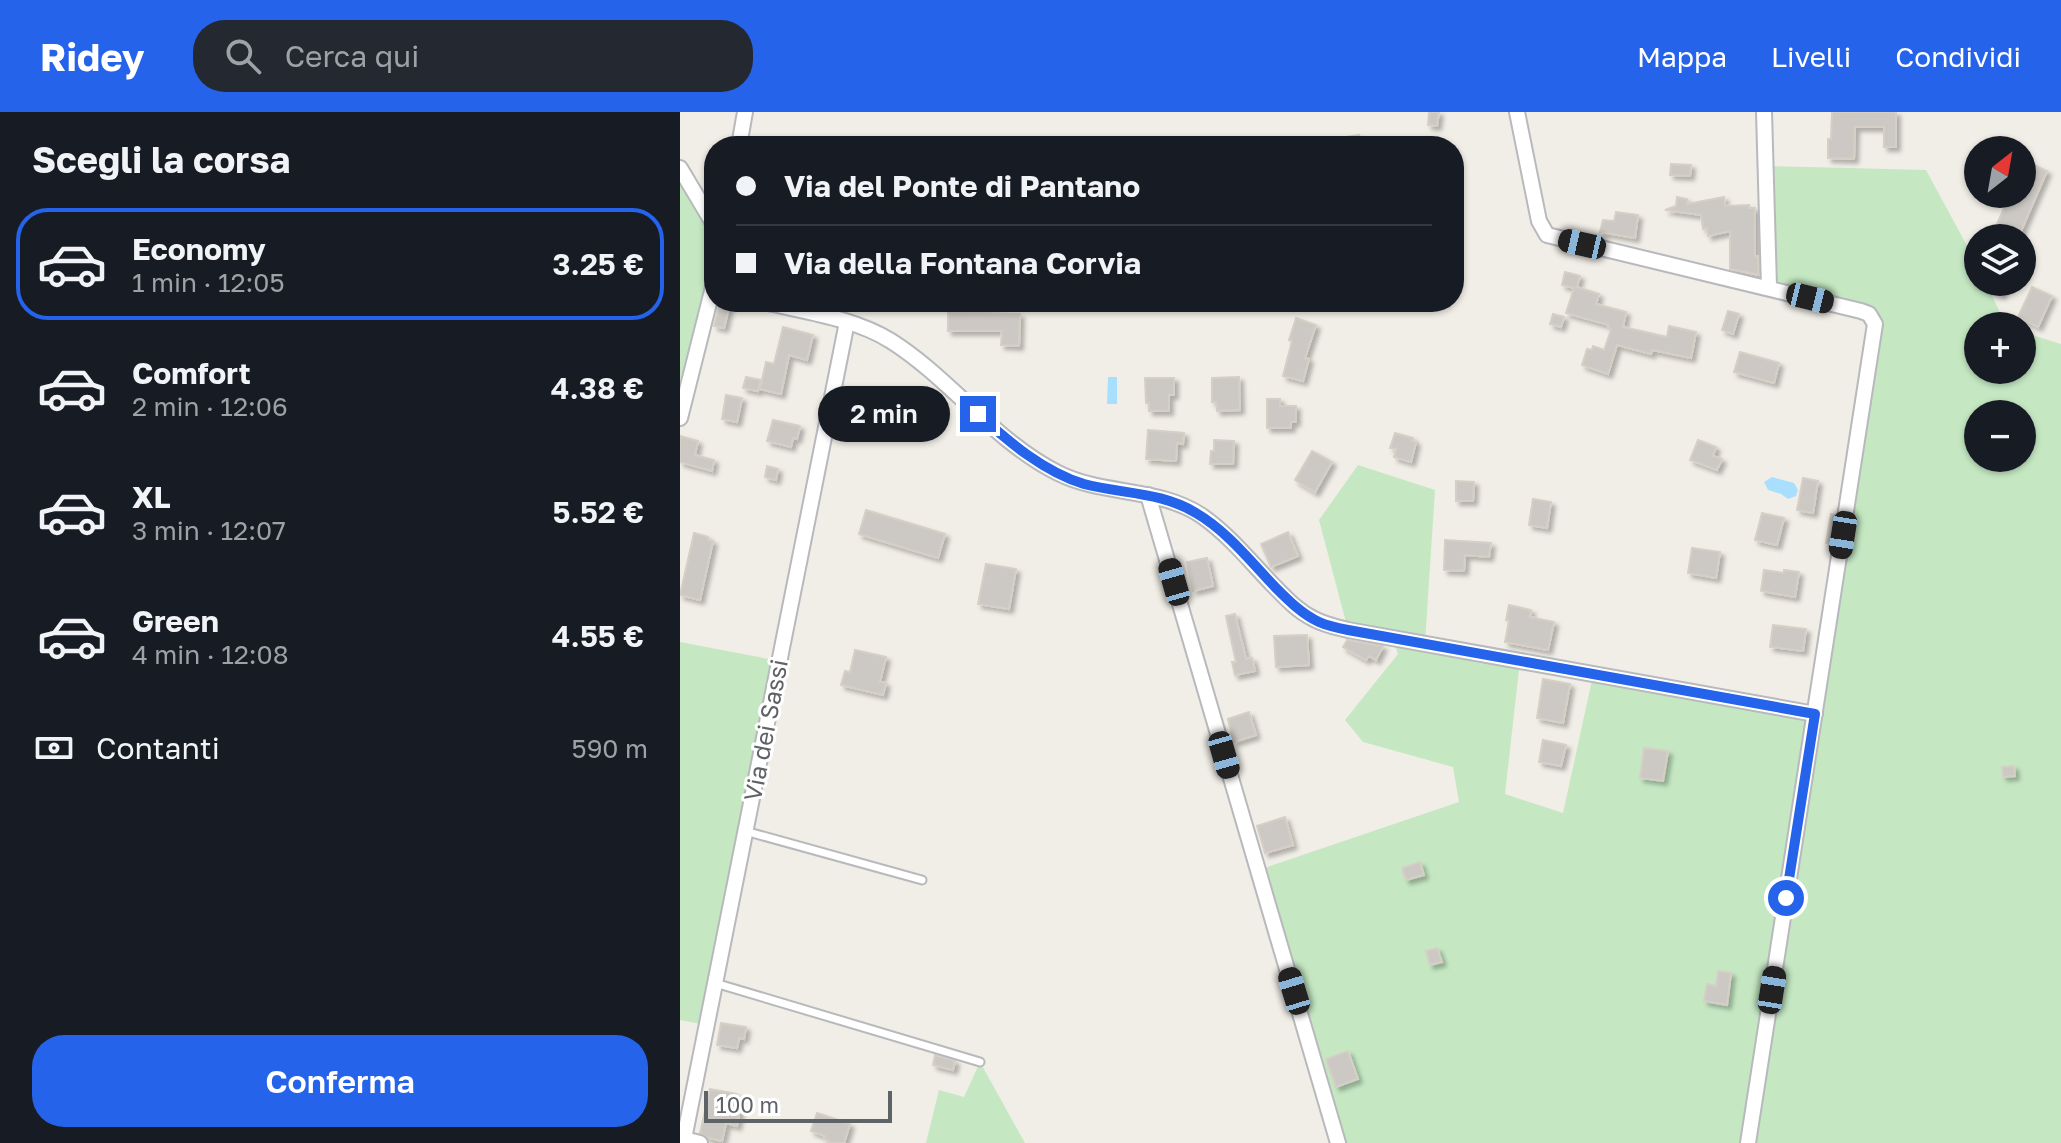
<!DOCTYPE html>
<html lang="it">
<head>
<meta charset="utf-8">
<style>
	:root { --surface:#171b24; --page:#242831; --text:#f1f3f6; --muted:#9ea1a6; --line:#363941; --accent:#2563eb }
	body { margin:0; font-family:"Golos Text",sans-serif; background:var(--page); color:var(--text); height:100vh; display:flex; flex-direction:column; font-size:30px; white-space:nowrap }
	* { box-sizing:border-box; margin:0 }
	p { font-size:26px; color:var(--muted) }
	.icon { flex:none; width:44px; height:44px; fill:none; stroke:currentColor; stroke-width:2; stroke-linecap:round; stroke-linejoin:round }
	.map { position:relative; flex:1; overflow:hidden }
	.details { display:flex; flex-direction:column; background:var(--surface); width:680px }
	.details>* { flex:none }
	.guide { position:absolute; left:24px; top:24px; width:760px; height:176px; border-radius:32px; box-shadow:0 2px 6px #0004; display:grid; align-content:center; height:176px; padding:0 32px; background:var(--surface) }
	.needle { width:52px; rotate:31deg }
	.fabs { position:absolute; left:1284px; top:24px; display:grid; gap:16px }
	.fabs a { display:grid; place-items:center; width:72px; height:72px; border-radius:50%; background:var(--surface); box-shadow:0 2px 6px #0004; font-size:40px }
	.scale { position:absolute; left:24px; bottom:20px; width:188px; box-sizing:border-box; padding-left:8px; border:4px solid #5e6367; border-top:0; font-size:22px; line-height:28px; white-space:nowrap; color:#5e6367; -webkit-text-stroke:6px #fff; paint-order:stroke }
	.end { position:absolute; width:36px; height:36px; margin:-18px; border:10px solid #2563eb; background:#fff; box-shadow:0 0 0 4px #fff }
	.from { border-radius:50% }
	.bubble { position:absolute; height:56px; border-radius:28px; background:var(--surface); box-shadow:0 2px 6px #0004; font-size:26px; font-weight:600; line-height:56px; text-align:center }
	.car { position:absolute; width:24px; height:48px; margin:-24px -12px; border-radius:10px; box-shadow:0 0 6px 2px #0007; background:linear-gradient(#222 24%,#8ab4d8 0 40%,#222 0 76%,#8ab4d8 0 86%,#222 0) }
	.guide b { display:flex; align-items:center; gap:28px; height:76px; font-size:30px }
	.guide b+b { border-top:2px solid var(--line) }
	.guide i { width:20px; height:20px; background:var(--text) }
	ul { padding:0; list-style:none }
	li { display:flex; align-items:center; gap:24px; height:112px; margin:0 16px 12px; padding:0 16px; border:4px solid transparent; border-radius:32px }
	li div { flex:1 }
	li b { display:block; font-size:30px }
	li em { font-style:normal; font-weight:600 }
	li.active { border-color:var(--accent) }
	li>.icon { width:72px; height:72px; stroke-width:1.5 }
	h2 { padding:0 32px; font-size:36px; line-height:96px }
	.pay { display:flex; align-items:center; gap:20px; height:88px; padding:0 32px; font-size:30px }
	.pay p { margin-inline-start:auto }
	.primary-button { display:flex; gap:16px; margin-top:auto; padding:16px 32px }
	.primary-button a { flex:1; height:92px; border-radius:32px; background:var(--accent); color:#fff; font-size:32px; font-weight:600; line-height:92px; text-align:center }
	header { display:flex; align-items:center; gap:48px; box-sizing:border-box; height:112px; padding:0 40px; background:var(--accent); color:#fff }
	header strong { font-size:38px }
	nav { display:flex; gap:44px; margin-inline-start:auto; font-size:28px }
	.search { width:560px; height:72px; background:var(--page); display:flex; align-items:center; gap:20px; box-sizing:border-box; padding:0 28px; border-radius:32px; color:var(--muted); font-size:30px }
	main { display:flex; flex:1; min-height:0 }
	.map>svg:first-child { display:block }
	.green { fill:#c5e8c3; fill-rule:evenodd }
	.water { fill:#a8dfff }
	.building { fill:#ccc9c4; stroke:#d6cfc5; stroke-width:2; filter:url(#shadow) }
	.lines { fill:none; stroke-linecap:round; stroke-linejoin:round }
	.lane-casing { stroke:#b7b9bd; stroke-width:11 }
	.street-casing { stroke:#b7b9bd; stroke-width:18 }
	.lane { stroke:#fff; stroke-width:7 }
	.street { stroke:#fff; stroke-width:14 }
	.route { stroke:#2563eb; stroke-width:10 }
	.labels { text-anchor:middle; dominant-baseline:central; stroke-width:6; stroke-linejoin:round; paint-order:stroke }
	.street-label { font-size:24px; fill:#5e6367; stroke:#fff }
</style>
</head>
<body>
<header>
<strong>Ridey</strong>
<div class="search"><svg class="icon" aria-label="search" viewBox="0 0 24 24"><circle cx="10" cy="10" r="6"/><path d="M15 15l6 6"/></svg>Cerca qui</div>
<nav><a>Mappa</a><a>Livelli</a><a>Condividi</a></nav>
</header>
<main>
<section class="details">
<h2>Scegli la corsa</h2>
<ul>
<li class="active"><svg class="icon" aria-label="car" viewBox="0 0 24 24"><path d="M5 17H2v-5l4-1 3-4h7l3 4 3 1v5h-3M9 17h6M6 11h13"/><circle cx="7" cy="17" r="2"/><circle cx="17" cy="17" r="2"/></svg><div><b>Economy</b><p>1 min · 12:05</p></div><em>3.25 €</em></li>
<li><svg class="icon" aria-label="car" viewBox="0 0 24 24"><path d="M5 17H2v-5l4-1 3-4h7l3 4 3 1v5h-3M9 17h6M6 11h13"/><circle cx="7" cy="17" r="2"/><circle cx="17" cy="17" r="2"/></svg><div><b>Comfort</b><p>2 min · 12:06</p></div><em>4.38 €</em></li>
<li><svg class="icon" aria-label="car" viewBox="0 0 24 24"><path d="M5 17H2v-5l4-1 3-4h7l3 4 3 1v5h-3M9 17h6M6 11h13"/><circle cx="7" cy="17" r="2"/><circle cx="17" cy="17" r="2"/></svg><div><b>XL</b><p>3 min · 12:07</p></div><em>5.52 €</em></li>
<li><svg class="icon" aria-label="car" viewBox="0 0 24 24"><path d="M5 17H2v-5l4-1 3-4h7l3 4 3 1v5h-3M9 17h6M6 11h13"/><circle cx="7" cy="17" r="2"/><circle cx="17" cy="17" r="2"/></svg><div><b>Green</b><p>4 min · 12:08</p></div><em>4.55 €</em></li>
</ul>
<div class="pay"><svg class="icon" aria-label="cash" viewBox="0 0 24 24"><path d="M3 7h18v10H3z"/><circle cx="12" cy="12" r="2"/></svg>Contanti<p>590 m</p></div>
<div class="primary-button"><a>Conferma</a></div>
</section>
<div class="map">
<svg width="1381" height="1031" viewBox="0 0 1381 1031">
	<defs>
		<filter id="shadow"><feDropShadow dx="4" dy="4" stdDeviation="2" flood-color="#0004"/></filter>
	</defs>
	<rect width="100%" height="100%" fill="#f1eee7"/>
	<g class="green">
		<path d="M 1086,54 L 1246,58 L 1298,154 L 1298,170 L 1306,170 L 1326,214 L 1298,214 L 1298,258 L 1342,258 L 1342,220 L 1381,232 L 1381,1031 L 658,1031 L 578,758 L 779,690 L 773,655 L 683,630 L 665,608 L 718,542 L 712,525 L 668,518 L 639,408 L 678,353 L 755,378 L 745,531 L 840,549 L 825,682 L 883,701 L 914,559 L 1135,601 L 1194,208 L 1089,175 ZM 1298,302 L 1342,302 L 1342,346 L 1298,346 Z"/>
		<polygon points="0,56 34,113 34,169 0,268"/>
		<polygon points="0,530 99,549 26,913 0,908"/>
		<polygon points="300,950 345,1031 246,1031 259,978 284,985"/>
	</g>
	<g class="water">
		<polygon points="428,265 437,265 437,292 427,292"/>
		<polygon points="1092,365 1114,371 1118,378 1116,384 1108,387 1101,382 1088,378 1084,370"/>
	</g>
	<g class="building">
		<polygon points="749,0 759,0 757,14 748,13"/>
		<polygon points="1152,0 1216,0 1216,35 1204,35 1204,15 1175,15 1174,47 1148,46 1148,27 1151,27"/>
		<polygon points="679,23 681,34 648,34 648,28"/>
		<polygon points="1342,48 1367,59 1338,126 1311,126 1330,82 1342,82"/>
		<polygon points="991,52 1011,53 1010,64 990,63"/>
		<polygon points="997,85 1007,87 1007,92 1044,85 1045,94 1069,93 1069,96 1075,96 1075,144 1078,144 1079,163 1050,157 1050,119 1028,124 1027,116 1023,117 1021,103 985,98 996,94"/>
		<polygon points="936,100 958,103 955,126 920,120 923,108 934,109"/>
		<polygon points="885,160 900,164 897,175 919,182 916,192 946,200 943,215 987,225 989,214 1016,220 1011,246 972,238 971,242 937,233 928,262 902,253 907,237 912,238 913,234 924,238 931,218 928,217 929,213 886,201 894,176 882,173"/>
		<polygon points="1292,170 1327,170 1321,183"/>
		<polygon points="1352,175 1372,184 1358,215 1338,205"/>
		<polygon points="39,193 49,195 44,216 34,214"/>
		<polygon points="1048,199 1059,202 1053,222 1042,218"/>
		<polygon points="268,200 340,202 339,234 321,233 322,219 268,219"/>
		<polygon points="873,202 884,205 881,215 870,212"/>
		<polygon points="616,206 636,213 625,246 629,247 623,269 603,264 612,229 609,228"/>
		<polygon points="103,215 133,223 127,248 109,243 101,282 80,277 86,250 94,252"/>
		<polygon points="1060,240 1099,251 1094,271 1054,260"/>
		<polygon points="66,265 81,268 78,279 63,276"/>
		<polygon points="559,265 560,298 537,299 536,290 532,290 532,266"/>
		<polygon points="465,266 494,266 494,283 489,283 489,299 469,299 469,291 466,291"/>
		<polygon points="46,283 62,286 57,310 42,307"/>
		<polygon points="587,287 600,287 600,294 616,294 616,310 611,310 611,316 587,316"/>
		<polygon points="93,308 120,314 117,327 113,326 111,335 87,329"/>
		<polygon points="468,318 504,321 503,332 497,331 496,349 466,347"/>
		<polygon points="715,321 733,326 732,329 736,330 731,350 714,345 716,337 710,336"/>
		<polygon points="0,324 18,329 15,343 34,348 32,359 0,350"/>
		<polygon points="534,328 554,329 553,352 530,352 531,339 534,339"/>
		<polygon points="1018,328 1036,335 1033,344 1042,347 1037,358 1010,348"/>
		<polygon points="632,339 652,350 635,380 615,368"/>
		<polygon points="87,354 98,357 96,368 85,365"/>
		<polygon points="1123,366 1138,369 1133,401 1117,398"/>
		<polygon points="776,369 794,370 793,389 776,389"/>
		<polygon points="853,387 871,390 867,416 849,413"/>
		<polygon points="186,398 265,422 258,446 179,422"/>
		<polygon points="1082,401 1104,406 1097,433 1075,428"/>
		<polygon points="1151,402 1155,403 1151,432 1146,431"/>
		<polygon points="608,420 618,444 591,455 581,432"/>
		<polygon points="14,421 28,425 28,428 33,429 20,488 0,483"/>
		<polygon points="765,428 811,431 809,445 785,443 784,459 764,458"/>
		<polygon points="1012,436 1040,440 1036,466 1008,461"/>
		<polygon points="527,446 533,474 513,479 507,450"/>
		<polygon points="306,452 336,457 329,497 298,492"/>
		<polygon points="1084,458 1104,461 1104,458 1119,460 1115,485 1081,479"/>
		<polygon points="829,493 851,498 850,505 874,510 868,538 825,530 829,509 826,508"/>
		<polygon points="555,502 566,547 572,546 575,559 555,563 552,550 556,550 546,504"/>
		<polygon points="1093,513 1126,517 1123,539 1090,535"/>
		<polygon points="627,523 629,553 596,555 594,524"/>
		<polygon points="667,528 703,534 696,548 689,544 686,548 663,535"/>
		<polygon points="175,538 206,545 200,570 206,571 203,583 161,573 165,559 170,560"/>
		<polygon points="863,567 890,572 883,611 857,606"/>
		<polygon points="569,600 576,623 554,630 548,607"/>
		<polygon points="863,628 886,633 881,654 859,650"/>
		<polygon points="964,636 988,639 983,669 960,666"/>
		<polygon points="1334,654 1335,664 1323,665 1322,655"/>
		<polygon points="605,705 613,733 585,741 577,714"/>
		<polygon points="740,750 744,763 726,768 722,756"/>
		<polygon points="757,836 762,850 750,853 746,839"/>
		<polygon points="1038,859 1051,861 1047,893 1024,889 1027,872 1036,874"/>
		<polygon points="41,911 66,915 64,927 59,926 57,936 37,933"/>
		<polygon points="668,939 678,967 656,975 646,947"/>
		<polygon points="255,943 275,949 273,958 253,953"/>
		<polygon points="30,977 57,982 54,996 60,997 57,1014 46,1011 42,1029 29,1026 20,1021"/>
		<polygon points="137,1001 170,1012 164,1031 149,1031 149,1029 144,1027 145,1024 131,1019"/>
	</g>
	<g class="lines">
		<defs>
			<g id="lane">
				<polyline points="65,719 242,768"/>
				<polyline points="35,871 300,950"/>
			</g>
			<g id="street">
				<polyline points="837,0 859,109 867,123 1181,199 1189,202 1195,212 1068,1031"/>
				<polyline points="1084,0 1089,175"/>
				<polyline points="59,34 65,0"/>
				<polyline points="0,56 34,113"/>
				<path d="M 84,190 C 126,200 174,206 211,229 C 271,267 314,329 378,361 C 424,384 479,375 522,404 C 549,423 570,449 592,472 C 605,485 617,499 634,507 C 645,513 656,515 668,518 L 1135,602"/>
				<polyline points="0,306 34,171"/>
				<polyline points="468,383 658,1031"/>
				<polyline points="0,1026 20,1031"/>
				<polyline points="4,1027 167,210"/>
			</g>
		</defs>
		<use href="#lane" class="lane-casing"/>
		<use href="#street" class="street-casing"/>
		<use href="#lane" class="lane"/>
		<use href="#street" class="street"/>
	</g>
	<g class="lines">
		<path class="route" d="M 298,302 C 329,330 364,360 404,372 C 442,382 482,380 516,401 C 547,419 571,450 596,476 C 609,489 622,502 639,510 C 648,514 658,516 668,518 L 1135,602 L 1106,786"/>
	</g>
	<g class="labels">
		<g class="street-label">
			<text transform="translate(85 618) rotate(-79)">Via dei Sassi</text>
		</g>
	</g>
</svg>
<div class="fabs">
<a><svg class="needle" viewBox="-14 -14 28 28"><path d="M0-13l5 13h-10z" fill="#e53935"/><path d="M0 13l5-13h-10z" fill="#9ea1a6"/></svg></a>
<a><svg class="icon" aria-label="layers" viewBox="0 0 24 24"><path d="M12 4l9 5-9 5-9-5zM3 14l9 5 9-5"/></svg></a>
<a>+</a>
<a>−</a>
</div>
<div class="scale">100 m</div>
<i class="end from" style="left:1106px;top:786px"></i>
<i class="end" style="left:298px;top:302px"></i>
<div class="bubble" style="left:138px;top:274px;width:132px">2 min</div>
<i class="car" style="left:902px;top:132px;rotate:283deg"></i>
<i class="car" style="left:1130px;top:186px;rotate:104deg"></i>
<i class="car" style="left:1163px;top:423px;rotate:189deg"></i>
<i class="car" style="left:494px;top:470px;rotate:344deg"></i>
<i class="car" style="left:544px;top:643px;rotate:164deg"></i>
<i class="car" style="left:1092px;top:878px;rotate:9deg"></i>
<i class="car" style="left:614px;top:879px;rotate:343deg"></i>
<div class="guide">
<b><i class="from"></i>Via del Ponte di Pantano</b>
<b><i></i>Via della Fontana Corvia</b>
</div>
</div>
</main>
</body>
</html>
